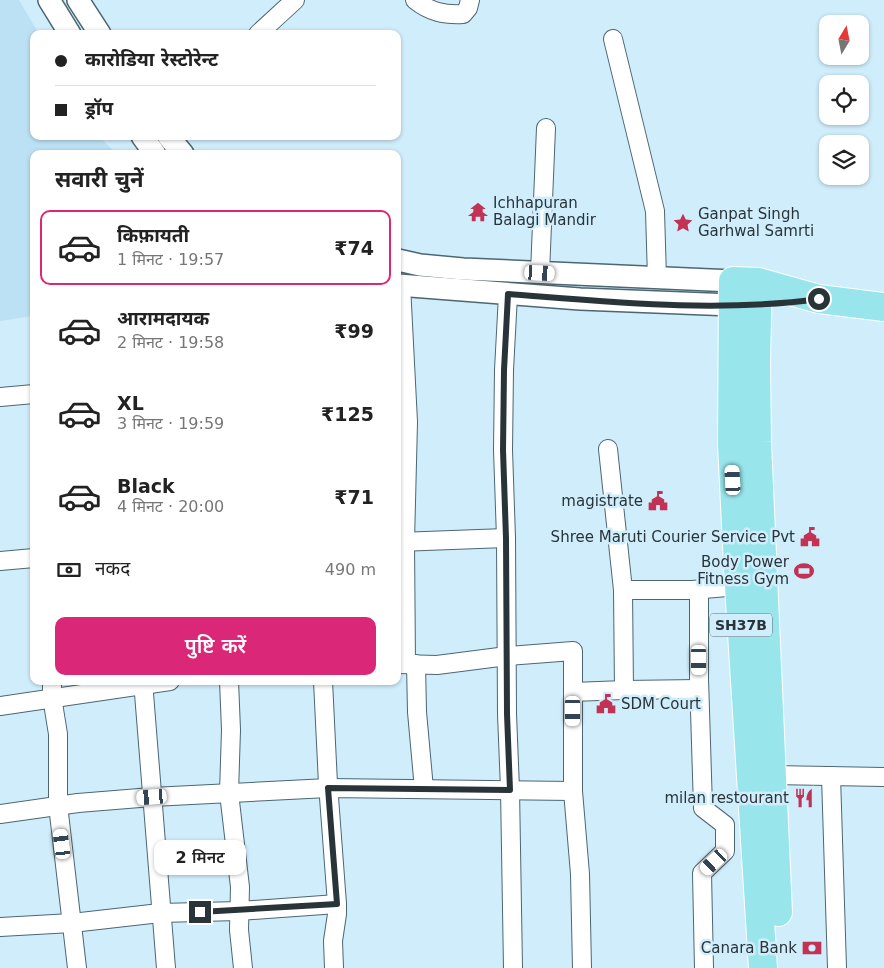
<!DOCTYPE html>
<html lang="hi">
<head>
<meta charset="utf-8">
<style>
	:root { --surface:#fff; --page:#f2f2f2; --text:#222; --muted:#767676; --line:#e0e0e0; --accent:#db2777 }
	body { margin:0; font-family:"DejaVu Sans","Noto Sans Devanagari",sans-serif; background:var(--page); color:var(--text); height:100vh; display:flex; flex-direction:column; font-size:19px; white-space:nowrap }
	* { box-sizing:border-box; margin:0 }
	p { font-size:16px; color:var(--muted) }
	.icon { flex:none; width:28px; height:28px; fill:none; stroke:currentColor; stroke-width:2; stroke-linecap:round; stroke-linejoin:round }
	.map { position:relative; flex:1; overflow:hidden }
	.sheet { position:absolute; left:30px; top:150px; width:371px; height:535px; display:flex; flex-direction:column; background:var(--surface); border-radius:10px; box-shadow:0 1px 4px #0004 }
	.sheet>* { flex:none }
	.guide { position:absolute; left:30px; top:30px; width:371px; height:110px; border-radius:10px; box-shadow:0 1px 4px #0004; display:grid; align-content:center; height:110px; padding:0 25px; background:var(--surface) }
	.needle { width:32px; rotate:10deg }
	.controls { position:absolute; left:819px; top:15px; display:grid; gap:10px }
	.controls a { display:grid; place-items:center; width:50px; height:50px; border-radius:10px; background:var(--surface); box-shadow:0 1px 4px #0004; font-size:25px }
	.end { position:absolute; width:22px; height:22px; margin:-11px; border:6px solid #293439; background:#fff; box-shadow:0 0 0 2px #fff }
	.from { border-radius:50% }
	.bubble { position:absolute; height:35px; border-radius:10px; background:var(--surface); box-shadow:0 1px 4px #0004; font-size:16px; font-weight:600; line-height:35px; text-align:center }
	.car { position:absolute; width:15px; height:30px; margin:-15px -8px; border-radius:6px; box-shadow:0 0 4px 1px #0007; background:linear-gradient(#fff 24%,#345 0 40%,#fff 0 76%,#345 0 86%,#fff 0) }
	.guide b { display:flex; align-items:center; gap:18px; height:48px; font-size:19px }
	.guide b+b { border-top:1px solid var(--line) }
	.guide i { width:12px; height:12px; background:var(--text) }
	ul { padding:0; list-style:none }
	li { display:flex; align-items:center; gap:15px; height:75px; margin:0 10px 8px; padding:0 15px; border:2px solid transparent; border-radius:10px }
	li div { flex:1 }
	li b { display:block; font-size:19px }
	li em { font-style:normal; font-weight:600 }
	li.on { border-color:var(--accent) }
	li>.icon { width:45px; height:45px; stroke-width:1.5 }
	h2 { padding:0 25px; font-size:22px; line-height:60px }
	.pay { display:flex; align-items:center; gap:12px; height:55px; padding:0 25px; font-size:19px }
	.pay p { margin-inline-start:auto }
	.primary-button { display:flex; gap:10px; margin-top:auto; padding:10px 25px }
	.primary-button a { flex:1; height:58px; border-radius:10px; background:var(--accent); color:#fff; font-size:20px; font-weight:600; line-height:58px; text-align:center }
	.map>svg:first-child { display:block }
	.built { fill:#bde1f4 }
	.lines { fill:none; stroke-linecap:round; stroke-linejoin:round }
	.minor-casing { stroke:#4c6672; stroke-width:20 }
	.tertiary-casing { stroke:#4c6672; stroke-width:24 }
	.primary-casing { stroke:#fff; stroke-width:30 }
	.minor { stroke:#fff; stroke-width:18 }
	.tertiary { stroke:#fff; stroke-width:21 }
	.primary { stroke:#98e6ec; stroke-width:28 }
	.route { stroke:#293439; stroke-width:6 }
	.labels { text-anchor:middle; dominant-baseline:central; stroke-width:5; stroke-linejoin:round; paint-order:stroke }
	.shield { fill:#d0edfc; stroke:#5b6c74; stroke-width:1 }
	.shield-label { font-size:14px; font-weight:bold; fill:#293439 }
	.poi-label { font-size:15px; fill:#293439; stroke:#d0edfc; text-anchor:end }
</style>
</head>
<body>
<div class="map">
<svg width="884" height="968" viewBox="0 0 884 968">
	<rect width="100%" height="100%" fill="#d0edfc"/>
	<polygon class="built" points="0,0 19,0 39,34 34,34 34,136 98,136 117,154 34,154 34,316 0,321"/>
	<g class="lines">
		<defs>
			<g id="minor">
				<path d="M 415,0 C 430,12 444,15 463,14 L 468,8 L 470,0"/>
				<polyline points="258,34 295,0"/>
				<polyline points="613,39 655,211 657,278"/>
				<polyline points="540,273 546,128"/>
				<polyline points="401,285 408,422 405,542 406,664"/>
				<polyline points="508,295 504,370 503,450 506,538 507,714 510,789 513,968"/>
				<polyline points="0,397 34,394"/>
				<polyline points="608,449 623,590"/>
				<polyline points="398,542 506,538"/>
				<polyline points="0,561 34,558"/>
				<polyline points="699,590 699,678 703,808 725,825 725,851 702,873 704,968"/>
				<polyline points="398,664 437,665 507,656 573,651 573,791 580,874 582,968"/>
				<polyline points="416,664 417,712 424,789"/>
				<polyline points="52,681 52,697 58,734 58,805 77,968"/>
				<polyline points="143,681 166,968"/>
				<polyline points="229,681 231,730 229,793 240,887 239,930 243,968"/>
				<polyline points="323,681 328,784 337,904 337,914 333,941 334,968"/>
				<polyline points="624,690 699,689"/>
				<polyline points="573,692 624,690 623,590 692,590 739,586"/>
				<polyline points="0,706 170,681"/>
				<polyline points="772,775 884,777"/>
				<polyline points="831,776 837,968"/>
				<polyline points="0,814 78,803 152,797 328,788 573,791"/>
				<polyline points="0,927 72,923 160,913 239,911 337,904"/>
			</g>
			<g id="tertiary">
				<polyline points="49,0 70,34"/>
				<polyline points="78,0 100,34"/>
				<polyline points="142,136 155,154"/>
				<polyline points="168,136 183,154"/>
				<polyline points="398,260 420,265 463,269 733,281"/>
				<polyline points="398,285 580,299 732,305"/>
			</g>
			<g id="primary">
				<polyline points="758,282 756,362 757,442 778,912"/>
				<polyline points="763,968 739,586 732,444 733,281 758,282 819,299 884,307"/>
			</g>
		</defs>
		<use href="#minor" class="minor-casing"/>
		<use href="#tertiary" class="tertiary-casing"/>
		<use href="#primary" class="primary-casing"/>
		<use href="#minor" class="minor"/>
		<use href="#tertiary" class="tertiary"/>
		<use href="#primary" class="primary"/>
	</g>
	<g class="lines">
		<path class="route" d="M 200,912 L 337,904 L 328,788 L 510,790 L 507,714 L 506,538 L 503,450 L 504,370 L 508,294 C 611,302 716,313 819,299"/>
	</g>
	<defs>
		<symbol id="temple-bare" viewBox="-9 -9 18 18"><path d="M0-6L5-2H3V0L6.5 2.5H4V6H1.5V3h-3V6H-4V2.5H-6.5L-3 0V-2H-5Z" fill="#c23254" stroke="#d0edfc" stroke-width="2.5" paint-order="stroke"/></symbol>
		<symbol id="sight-bare" viewBox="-9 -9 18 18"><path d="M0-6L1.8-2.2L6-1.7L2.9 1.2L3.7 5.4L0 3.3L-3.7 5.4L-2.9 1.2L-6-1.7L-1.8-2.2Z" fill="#c23254" stroke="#d0edfc" stroke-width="2.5" paint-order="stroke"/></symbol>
		<symbol id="civic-bare" viewBox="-9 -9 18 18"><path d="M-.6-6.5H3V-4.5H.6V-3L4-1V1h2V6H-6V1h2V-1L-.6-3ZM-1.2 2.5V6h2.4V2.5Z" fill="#c23254" stroke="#d0edfc" stroke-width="2.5" paint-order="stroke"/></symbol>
		<symbol id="stadium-bare" viewBox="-9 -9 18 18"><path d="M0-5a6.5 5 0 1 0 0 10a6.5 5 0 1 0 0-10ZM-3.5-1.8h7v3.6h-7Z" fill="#c23254" stroke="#d0edfc" stroke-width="2.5" paint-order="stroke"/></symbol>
		<symbol id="restaurant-bare" viewBox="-9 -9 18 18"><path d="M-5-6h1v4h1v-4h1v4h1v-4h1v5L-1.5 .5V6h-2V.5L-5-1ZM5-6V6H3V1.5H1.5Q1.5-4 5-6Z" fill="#c23254" stroke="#d0edfc" stroke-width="2.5" paint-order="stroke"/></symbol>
		<symbol id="bank-bare" viewBox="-9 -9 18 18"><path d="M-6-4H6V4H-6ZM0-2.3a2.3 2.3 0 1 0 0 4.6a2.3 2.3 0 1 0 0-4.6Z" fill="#c23254" stroke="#d0edfc" stroke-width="2.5" paint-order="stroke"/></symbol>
	</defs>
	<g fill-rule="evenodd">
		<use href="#temple-bare" x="464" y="198" width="28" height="28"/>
		<use href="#sight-bare" x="669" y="209" width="28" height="28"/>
		<use href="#civic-bare" x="644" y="487" width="28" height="28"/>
		<use href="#civic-bare" x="796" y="523" width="28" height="28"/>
		<use href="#stadium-bare" x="790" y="557" width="28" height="28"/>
		<use href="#civic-bare" x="592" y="690" width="28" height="28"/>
		<use href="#restaurant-bare" x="790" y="784" width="28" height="28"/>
		<use href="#bank-bare" x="798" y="934" width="28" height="28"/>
	</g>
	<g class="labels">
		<rect class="shield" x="710" y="613.5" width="62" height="23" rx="4"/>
		<g class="shield-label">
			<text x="741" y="625">SH37B</text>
		</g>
		<g class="poi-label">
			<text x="493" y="203" text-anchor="start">Ichhapuran<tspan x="493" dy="17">Balagi Mandir</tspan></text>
			<text x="698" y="214" text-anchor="start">Ganpat Singh<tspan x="698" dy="17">Garhwal Samrti</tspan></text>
			<text x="643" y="501">magistrate</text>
			<text x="795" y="537">Shree Maruti Courier Service Pvt</text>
			<text x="789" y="562">Body Power<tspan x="789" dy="17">Fitness Gym</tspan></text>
			<text x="621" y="704" text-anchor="start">SDM Court</text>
			<text x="789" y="798">milan restourant</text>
			<text x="797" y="948">Canara Bank</text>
		</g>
	</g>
</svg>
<div class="controls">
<a><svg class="needle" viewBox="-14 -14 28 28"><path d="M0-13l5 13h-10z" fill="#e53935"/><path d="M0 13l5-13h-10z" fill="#767676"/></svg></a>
<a><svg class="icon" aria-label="locate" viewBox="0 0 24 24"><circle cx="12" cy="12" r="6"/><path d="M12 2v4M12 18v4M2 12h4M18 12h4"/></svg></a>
<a><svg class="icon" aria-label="layers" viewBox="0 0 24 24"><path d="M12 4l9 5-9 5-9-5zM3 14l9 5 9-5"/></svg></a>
</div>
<i class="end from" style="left:819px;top:299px"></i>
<i class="end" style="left:200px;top:912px"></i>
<div class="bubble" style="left:154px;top:840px;width:92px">2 मिनट</div>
<i class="car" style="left:540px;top:273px;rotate:93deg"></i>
<i class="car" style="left:733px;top:480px;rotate:357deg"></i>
<i class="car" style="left:699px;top:660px;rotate:180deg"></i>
<i class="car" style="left:573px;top:711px;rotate:180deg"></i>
<i class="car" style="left:152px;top:797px;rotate:266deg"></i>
<i class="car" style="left:62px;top:844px;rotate:353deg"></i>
<i class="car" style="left:714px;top:862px;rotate:227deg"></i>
<div class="guide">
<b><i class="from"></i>कारोडिया रेस्टोरेन्ट</b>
<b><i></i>ड्रॉप</b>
</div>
<section class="sheet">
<h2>सवारी चुनें</h2>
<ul>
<li class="on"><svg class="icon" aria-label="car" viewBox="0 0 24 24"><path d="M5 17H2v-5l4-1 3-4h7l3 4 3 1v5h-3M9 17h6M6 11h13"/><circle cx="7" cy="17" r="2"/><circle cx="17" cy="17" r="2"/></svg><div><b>किफ़ायती</b><p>1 मिनट · 19:57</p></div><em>₹74</em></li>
<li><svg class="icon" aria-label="car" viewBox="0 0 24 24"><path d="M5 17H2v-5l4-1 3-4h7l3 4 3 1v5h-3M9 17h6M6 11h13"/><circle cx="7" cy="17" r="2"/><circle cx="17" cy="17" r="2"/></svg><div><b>आरामदायक</b><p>2 मिनट · 19:58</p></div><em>₹99</em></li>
<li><svg class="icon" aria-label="car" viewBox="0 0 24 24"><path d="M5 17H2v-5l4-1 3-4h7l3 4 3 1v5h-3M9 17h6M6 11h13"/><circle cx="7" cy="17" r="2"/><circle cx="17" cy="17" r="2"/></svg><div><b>XL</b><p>3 मिनट · 19:59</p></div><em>₹125</em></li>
<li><svg class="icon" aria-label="car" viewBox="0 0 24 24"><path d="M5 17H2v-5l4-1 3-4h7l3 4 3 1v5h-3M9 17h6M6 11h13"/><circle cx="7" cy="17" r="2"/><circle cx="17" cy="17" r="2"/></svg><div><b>Black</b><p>4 मिनट · 20:00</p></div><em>₹71</em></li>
</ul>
<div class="pay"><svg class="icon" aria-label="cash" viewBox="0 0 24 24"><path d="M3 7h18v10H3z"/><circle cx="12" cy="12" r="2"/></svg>नकद<p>490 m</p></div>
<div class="primary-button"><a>पुष्टि करें</a></div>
</section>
</div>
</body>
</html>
